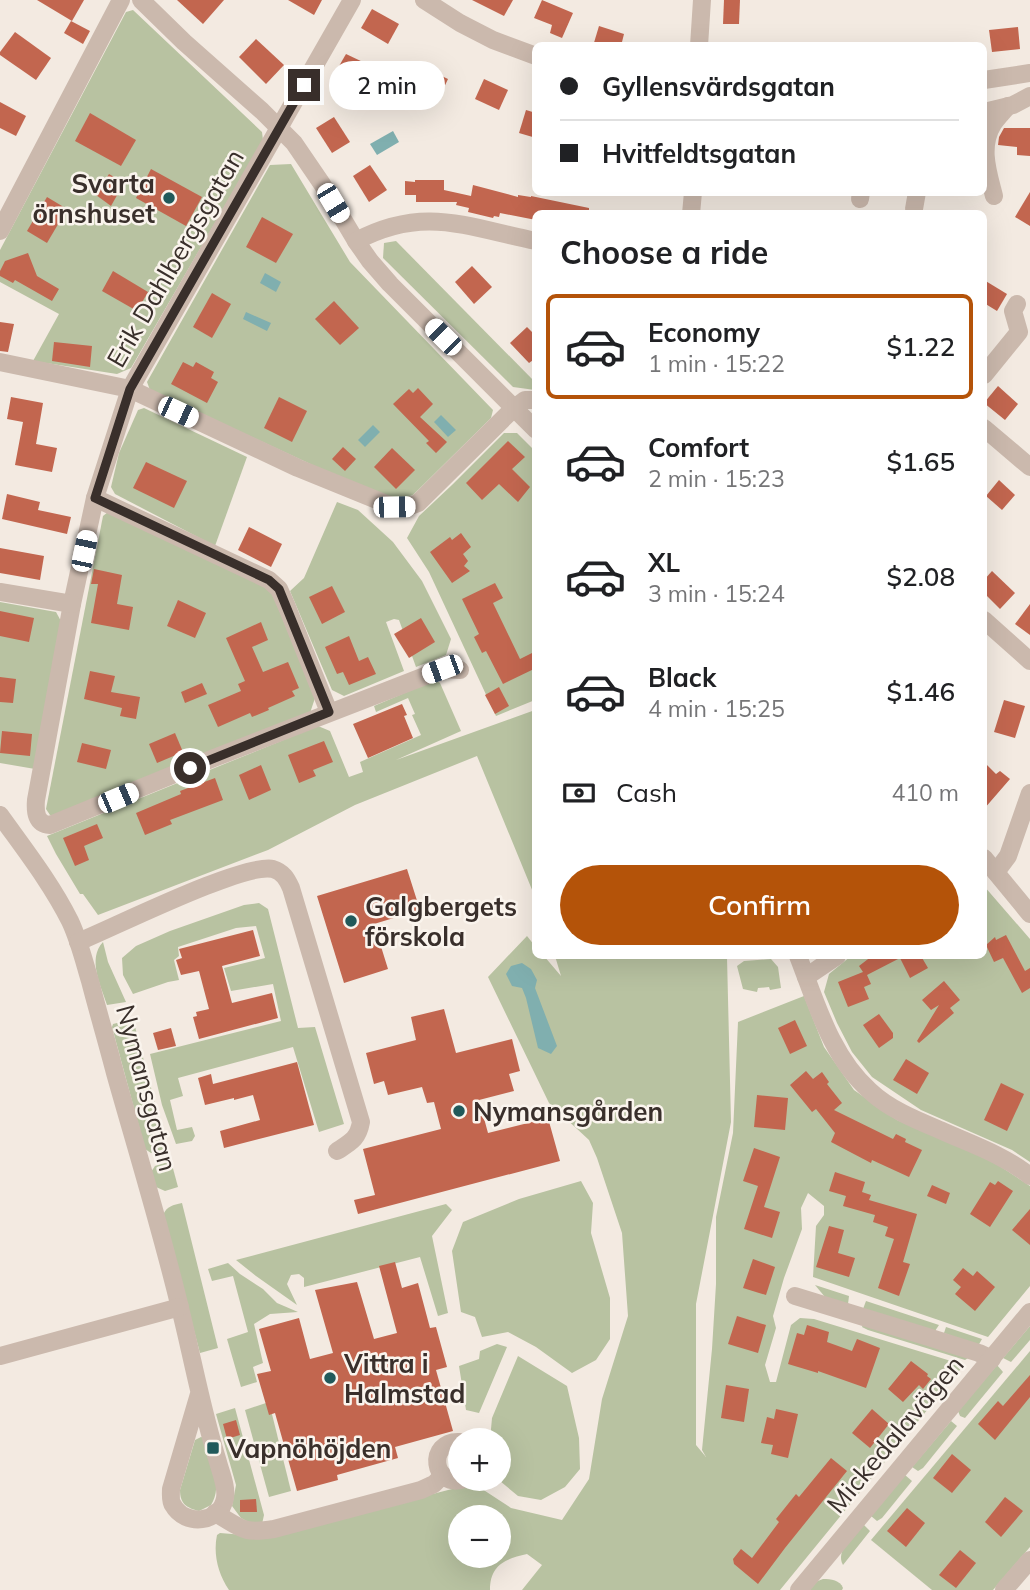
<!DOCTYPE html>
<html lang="en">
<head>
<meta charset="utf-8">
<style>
	:root { --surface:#fff; --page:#f2f2f2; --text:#202124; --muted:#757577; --line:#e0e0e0; --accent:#b45309 }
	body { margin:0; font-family:Mulish,sans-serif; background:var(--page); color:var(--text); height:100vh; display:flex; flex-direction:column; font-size:26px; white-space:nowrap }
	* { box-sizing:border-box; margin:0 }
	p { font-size:23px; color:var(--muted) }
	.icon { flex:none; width:38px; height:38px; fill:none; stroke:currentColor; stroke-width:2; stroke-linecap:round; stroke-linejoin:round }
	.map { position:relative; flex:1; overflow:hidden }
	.drawer { position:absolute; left:532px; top:210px; width:455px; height:749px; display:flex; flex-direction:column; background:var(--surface); border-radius:10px; box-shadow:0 7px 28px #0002 }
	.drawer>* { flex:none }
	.guide { position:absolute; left:532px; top:42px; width:455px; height:154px; border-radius:10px; box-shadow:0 7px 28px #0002; display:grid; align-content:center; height:154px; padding:0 28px; background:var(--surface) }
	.controls { position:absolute; left:448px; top:1428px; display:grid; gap:14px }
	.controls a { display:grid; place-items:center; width:63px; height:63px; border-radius:50%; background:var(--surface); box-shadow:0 7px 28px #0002; font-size:35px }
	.end { position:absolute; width:32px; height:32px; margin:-16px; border:9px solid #392f2b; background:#fff; box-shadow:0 0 0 4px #fff }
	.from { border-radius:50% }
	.bubble { position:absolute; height:49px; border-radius:24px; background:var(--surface); box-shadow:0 7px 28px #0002; font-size:23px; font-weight:600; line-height:49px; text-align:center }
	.car { position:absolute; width:21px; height:42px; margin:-21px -10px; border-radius:9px; box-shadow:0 0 5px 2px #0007; background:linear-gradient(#fff 24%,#345 0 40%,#fff 0 76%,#345 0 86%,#fff 0) }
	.guide b { display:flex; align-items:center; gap:24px; height:66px; font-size:26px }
	.guide b+b { border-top:2px solid var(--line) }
	.guide i { width:18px; height:18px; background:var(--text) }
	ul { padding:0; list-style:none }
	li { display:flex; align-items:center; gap:21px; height:105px; margin:0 14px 10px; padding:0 14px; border:4px solid transparent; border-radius:10px }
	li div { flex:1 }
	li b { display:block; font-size:26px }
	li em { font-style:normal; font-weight:600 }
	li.active { border-color:var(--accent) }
	li>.icon { width:63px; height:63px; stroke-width:1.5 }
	h2 { padding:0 28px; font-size:32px; line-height:84px }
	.pay { display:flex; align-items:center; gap:18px; height:77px; padding:0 28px; font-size:26px }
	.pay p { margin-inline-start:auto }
	.action { display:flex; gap:14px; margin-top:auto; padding:14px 28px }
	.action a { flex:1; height:80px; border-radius:42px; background:var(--accent); color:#fff; font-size:28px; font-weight:600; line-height:80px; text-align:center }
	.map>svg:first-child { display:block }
	.green { fill:#b8c2a1; fill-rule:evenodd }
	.water { fill:#80afaf }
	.building { fill:#c2664f }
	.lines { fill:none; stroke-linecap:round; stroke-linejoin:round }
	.minor { stroke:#cbb9ad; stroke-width:18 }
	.route { stroke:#392f2b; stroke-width:9 }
	.poi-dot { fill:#21595a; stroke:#faf4ed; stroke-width:2.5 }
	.labels { text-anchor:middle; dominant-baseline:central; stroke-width:5; stroke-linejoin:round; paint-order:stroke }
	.poi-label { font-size:26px; font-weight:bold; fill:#392f2b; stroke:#faf4ed; text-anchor:start }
	.street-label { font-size:26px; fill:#392f2b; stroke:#faf4ed }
</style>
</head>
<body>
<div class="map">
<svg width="1030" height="1590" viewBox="0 0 1030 1590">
	<rect width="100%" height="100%" fill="#f3eae1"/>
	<g class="green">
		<polygon points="133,10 262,132 263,140 131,368 117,374 33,361 59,314 0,282 0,250 126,12"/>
		<polygon points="291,164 350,262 493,410 491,418 413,495 397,500 319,468 150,390 147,382 270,165"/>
		<polygon points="396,241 535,382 535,390 513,387 383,258 384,243"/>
		<polygon points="144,408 247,457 215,546 115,494 111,487 119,453 138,410"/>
		<polygon points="504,433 517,433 535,451 535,700 496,716 429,572 407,538 419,516 453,484"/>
		<polygon points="337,502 358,510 393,542 422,581 451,639 446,655 416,667 399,620 394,619 386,622 404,671 344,696 332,690 290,591 304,578"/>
		<polygon points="108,512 271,590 315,698 310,713 54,815 50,815 46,809 103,516"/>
		<polygon points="0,602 56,612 62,623 35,769 0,763"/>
		<polygon points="435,680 440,683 461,731 396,760 535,710 535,897 477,756 355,805 268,850 98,915 83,894 80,894 56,854 47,836 318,726 330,731 349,777 363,772 360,762 421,735 412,715 415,714 408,698 376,712 374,706"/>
		<polygon points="984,886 1030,939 1030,1162 1012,1150 921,1110 872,1077 852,1052 837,1023 824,992 829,974 851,956 984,956"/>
		<polygon points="259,903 268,909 298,1028 315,1027 344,1124 319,1132 293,1047 178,1078 183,1096 170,1100 177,1130 192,1127 195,1136 192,1141 176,1144 162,1105 150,1054 281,1021 273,984 231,991 224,968 265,958 256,926 236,928 178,947 179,956 174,960 179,980 168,982 133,994 123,975 122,958 136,946 170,931 244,905"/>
		<path d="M 527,936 L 535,946 L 536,956 L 544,956 L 561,976 L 555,956 L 728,956 L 727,957 L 731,1122 L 696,1304 L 696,1445 L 706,1457 L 702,1450 L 712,1349 L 716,1284 L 716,1217 L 733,1133 L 738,1022 L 804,996 L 824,1047 L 854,1090 L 897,1120 L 989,1159 L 1030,1186 L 1030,1286 L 988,1337 L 813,1277 L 816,1226 L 824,1215 L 824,1206 L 808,1193 L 801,1208 L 802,1229 L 784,1278 L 773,1316 L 776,1328 L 765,1365 L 770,1382 L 776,1382 L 791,1325 L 800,1318 L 814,1319 L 964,1365 L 780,1590 L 522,1590 L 542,1565 L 527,1554 C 505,1559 490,1565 490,1590 L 229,1590 C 218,1574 213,1554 217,1535 L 220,1533 L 244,1535 L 285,1532 L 452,1489 L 476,1485 L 511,1508 L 562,1520 L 589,1479 L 602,1399 L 628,1316 L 622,1233 L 597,1158 L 589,1140 L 549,1103 L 488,977 ZM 460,1517 L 499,1517 L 499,1556 L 460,1556 Z"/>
		<path d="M 103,942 L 108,962 L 126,1002 L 107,1005 C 101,986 87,959 103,942 Z"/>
		<polygon points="771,959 778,967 781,988 770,990 769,987 758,988 757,992 743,989 737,966 744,961"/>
		<polygon points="133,1019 167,1149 151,1153 145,1149 112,1027 113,1024"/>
		<polygon points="171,1161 178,1187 165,1191 156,1187 151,1172 155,1166"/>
		<polygon points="581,1181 593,1203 591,1233 610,1298 610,1339 596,1360 572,1373 536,1347 508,1332 482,1337 475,1317 461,1312 452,1251 463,1222 519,1199"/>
		<path d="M 182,1203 L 218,1348 L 200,1353 L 163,1215 C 167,1206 173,1205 182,1203 Z"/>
		<polygon points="446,1204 452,1210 432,1236 448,1313 438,1316 420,1257 304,1287 304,1278 299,1274 291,1275 287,1284 297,1305 256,1276 236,1260"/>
		<polygon points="228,1263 240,1274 263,1289 277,1303 298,1312 270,1314 254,1324 263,1363 253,1367 257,1382 241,1387 227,1339 248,1332 233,1276 212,1281 208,1269"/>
		<polygon points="815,1285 849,1296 848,1304 825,1297"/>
		<polygon points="866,1301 939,1325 935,1331 863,1309"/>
		<polygon points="864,1322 971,1356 965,1360 868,1330 862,1327"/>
		<polygon points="1030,1326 1030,1340 1011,1362 1003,1358"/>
		<polygon points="946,1327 982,1339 978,1346 944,1333"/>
		<polygon points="497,1344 507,1347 479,1413 466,1410 459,1366 479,1359 480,1351"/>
		<polygon points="1030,1351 1030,1547 993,1590 932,1590 871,1540"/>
		<polygon points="518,1356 567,1386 579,1438 580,1469 565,1487 541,1500 518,1496 500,1481 499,1440 490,1440 492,1418"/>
		<polygon points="997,1365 1003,1372 965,1418 960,1416 958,1411"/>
		<polygon points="269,1402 291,1491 269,1497 245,1410"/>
		<polygon points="235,1408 264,1515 262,1524 254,1525 241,1518 232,1506 236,1485 216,1414"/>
		<polygon points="951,1421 957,1426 923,1468 918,1471 912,1467"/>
		<path d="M 201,1437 L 204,1438 C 210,1459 224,1485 211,1505 L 199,1511 C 187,1508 180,1504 180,1490 L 195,1440 Z"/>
		<polygon points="905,1475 912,1481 882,1518 877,1521 871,1516"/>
		<path d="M 864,1525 L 870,1531 L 843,1565 C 835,1550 854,1536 864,1525 Z"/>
		<path d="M 823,1579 C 831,1579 840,1580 843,1588 L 842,1590 L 810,1590 L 815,1582 Z"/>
	</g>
	<g class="water">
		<polygon points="393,131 399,142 377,155 370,144"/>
		<polygon points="265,273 281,282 276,292 260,283"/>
		<polygon points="246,312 271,323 267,331 243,319"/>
		<polygon points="441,415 456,430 448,437 434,422"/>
		<polygon points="373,425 380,432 365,447 358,440"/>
		<polygon points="522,963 531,969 537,980 535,988 557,1046 551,1054 538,1048 526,998 522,988 512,986 506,974 511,966"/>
	</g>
	<g class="building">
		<polygon points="37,0 84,0 72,21"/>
		<polygon points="177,0 224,0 203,24"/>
		<polygon points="288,0 322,0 314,15"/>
		<polygon points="472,0 513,0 504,16"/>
		<polygon points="542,0 573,13 562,38 550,33 552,25 534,18"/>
		<polygon points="724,0 740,0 739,24 723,24"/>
		<polygon points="372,9 399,24 388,44 361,28"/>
		<polygon points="71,21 90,31 83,44 64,33"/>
		<polygon points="599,26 624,34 621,46 593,46"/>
		<polygon points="1018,27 1020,49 992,52 989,30"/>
		<polygon points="15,32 51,58 36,80 0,55 0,52"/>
		<polygon points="256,39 284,65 266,84 239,57"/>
		<polygon points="346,54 365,63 354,84 335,73"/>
		<polygon points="419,65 448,79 440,96 422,87 419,93 408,87"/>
		<polygon points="484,79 508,90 499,110 475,99"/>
		<polygon points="0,102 26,116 16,136 0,128"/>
		<polygon points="526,110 536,113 536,138 519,133"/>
		<polygon points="90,113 136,140 121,166 75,141"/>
		<polygon points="334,117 350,142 332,153 316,128"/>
		<polygon points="1004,128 1030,128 1030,156 1017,155 1017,147 998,145 999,137"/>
		<polygon points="370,165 387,190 369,202 353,176"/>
		<polygon points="151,169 202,197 186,226 136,198"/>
		<polygon points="109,174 124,183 111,206 96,195"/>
		<polygon points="415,180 444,180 444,190 471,196 473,185 518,197 518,195 531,197 531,196 589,208 589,214 536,214 536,220 500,213 499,217 494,216 493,218 468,212 469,208 456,205 457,202 416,202 416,195 405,195 405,181 415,182"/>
		<polygon points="1030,192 1030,226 1015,217"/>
		<polygon points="47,197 67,209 47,243 27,231"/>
		<polygon points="262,217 293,234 276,263 246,247"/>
		<polygon points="28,253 37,276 59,289 52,301 15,280 13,283 0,276 0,271 5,261"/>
		<polygon points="472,266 492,287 474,304 455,282"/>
		<polygon points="113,271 148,292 137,311 102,291"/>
		<polygon points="984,280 1007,294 997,311 984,303"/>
		<polygon points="212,293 231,304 212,338 193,327"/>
		<polygon points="334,301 359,328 340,345 315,319"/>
		<polygon points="0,322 14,324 8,352 0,351"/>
		<polygon points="527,327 536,336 536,358 529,363 510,343"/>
		<polygon points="54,342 92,346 90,367 52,361"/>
		<polygon points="183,362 193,367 196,362 214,372 211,378 218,382 207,403 171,384"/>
		<polygon points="998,386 1018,404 1005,420 984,403"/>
		<polygon points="418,388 433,404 420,417 447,442 436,453 426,443 429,441 393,404 409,389 413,393"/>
		<polygon points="11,397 43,403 36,444 57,448 52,472 15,465 23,422 7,419"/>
		<polygon points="279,397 307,411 292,442 264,428"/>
		<polygon points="508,441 525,457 512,469 530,487 518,502 499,484 482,500 466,483"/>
		<polygon points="343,447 356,459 345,471 332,459"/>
		<polygon points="392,448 415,470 396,489 374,467"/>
		<polygon points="146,462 187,481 174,508 133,488"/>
		<polygon points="999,480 1015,495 1002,510 986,496"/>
		<polygon points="7,494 40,502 38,510 71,517 67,534 2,519"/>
		<polygon points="249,527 282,544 271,567 238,550"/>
		<polygon points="461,533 471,547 463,554 468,561 464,566 470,571 452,583 430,552 450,537 452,540"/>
		<polygon points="0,548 44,556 40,580 0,573"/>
		<polygon points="94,569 122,575 117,604 133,607 129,630 91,623 98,584 91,584"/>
		<polygon points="992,571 1015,593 1000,609 984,593 984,580"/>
		<polygon points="495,583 503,598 493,603 520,659 532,653 536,661 536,668 503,684 486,651 482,653 474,637 479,634 462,599"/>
		<polygon points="332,586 345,612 322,624 309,597"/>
		<polygon points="178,600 206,613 195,638 167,626"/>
		<polygon points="1030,604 1030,635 1015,624"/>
		<polygon points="0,611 34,618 29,642 0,636"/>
		<polygon points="421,618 435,642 409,658 394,634"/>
		<polygon points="261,622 268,640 252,647 263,672 288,662 299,688 292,691 295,696 268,708 269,710 252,717 250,713 218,727 208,705 241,691 238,684 245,681 226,638"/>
		<polygon points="349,636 359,661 368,657 376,674 349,685 343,672 337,674 325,647"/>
		<polygon points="90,671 115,676 111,692 140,697 136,719 120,716 122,708 84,699"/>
		<polygon points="0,677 16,679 13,703 0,702"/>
		<polygon points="202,683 207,694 185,703 181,692"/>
		<polygon points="499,687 509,706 495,714 485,695"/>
		<polygon points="1004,700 1025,706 1015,738 994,732"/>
		<polygon points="402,704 407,715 404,716 413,738 368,758 353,724"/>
		<polygon points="2,731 32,734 30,756 0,753"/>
		<polygon points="175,733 183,752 157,763 149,744"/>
		<polygon points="324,741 333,762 313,770 316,776 299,783 288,755"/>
		<polygon points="82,743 111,750 106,769 77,762"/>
		<polygon points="984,762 996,774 1000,771 1010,779 984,809"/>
		<polygon points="261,765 271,790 249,800 239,775"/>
		<polygon points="215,778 223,800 170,820 172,824 145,835 136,813 181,794 180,791"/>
		<polygon points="97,824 103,838 84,846 89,860 75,866 63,838"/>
		<polygon points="407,869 420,910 374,924 388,969 344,983 317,896"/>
		<polygon points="253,930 260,956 222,966 232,1003 272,993 278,1018 199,1039 193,1017 197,1016 196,1012 209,1009 199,971 181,975 176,960 182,958 179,949"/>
		<polygon points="1006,935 1025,971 1030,968 1030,988 1022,993 1003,958 994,962 986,945 995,937 996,940"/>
		<polygon points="872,956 921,956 928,968 910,978 900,958 867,975 871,984 864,987 869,999 848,1007 838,982 863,972 859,966"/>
		<polygon points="944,981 960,1000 950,1008 954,1013 919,1043 917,1041 939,1005 931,1010 922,1000"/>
		<polygon points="444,1009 456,1053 512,1039 520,1071 509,1074 514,1091 479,1100 488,1133 548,1118 560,1161 358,1214 354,1200 375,1195 363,1149 441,1129 434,1102 427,1103 422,1087 388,1095 384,1081 374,1084 366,1053 416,1040 411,1017"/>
		<polygon points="879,1014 893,1033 893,1038 879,1048 863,1025"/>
		<polygon points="795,1020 807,1046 790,1054 778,1028"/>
		<polygon points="171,1028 176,1046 158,1050 153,1033"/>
		<polygon points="906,1059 929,1073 917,1094 893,1080"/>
		<polygon points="297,1062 314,1125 224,1148 220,1131 260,1120 253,1095 234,1100 234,1098 205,1105 198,1078 211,1074 213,1084"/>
		<polygon points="806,1071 813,1079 822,1072 829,1082 827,1084 842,1103 834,1110 893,1139 896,1134 906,1139 905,1142 922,1150 909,1177 872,1160 871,1163 831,1142 835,1133 816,1109 812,1112 790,1085"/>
		<polygon points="1001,1083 1024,1094 1007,1131 984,1120"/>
		<polygon points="757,1095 788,1098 785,1130 754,1127"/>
		<polygon points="754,1148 780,1157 764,1207 780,1212 772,1238 744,1229 758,1186 743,1181"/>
		<polygon points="835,1172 865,1182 862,1192 871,1195 869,1200 917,1214 903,1262 910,1264 899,1296 878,1288 894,1239 885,1236 888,1227 873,1222 875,1215 843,1206 846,1196 829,1191"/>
		<polygon points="998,1181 1013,1191 990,1227 970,1214 990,1182 995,1185"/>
		<polygon points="932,1185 950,1193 946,1204 927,1196"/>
		<polygon points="1030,1209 1030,1245 1012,1230"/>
		<polygon points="829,1226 844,1230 838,1253 855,1258 849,1277 816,1267"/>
		<polygon points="753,1259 775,1267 766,1295 743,1288"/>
		<polygon points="395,1262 402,1288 418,1283 430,1328 436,1327 447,1367 436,1370 453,1431 395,1447 398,1458 337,1475 338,1480 297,1491 275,1413 269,1415 257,1374 271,1371 259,1329 299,1318 310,1359 333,1353 315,1290 357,1282 374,1339 397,1333 379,1266"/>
		<polygon points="963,1268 973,1276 977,1271 995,1287 975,1311 955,1294 961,1287 953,1280"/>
		<polygon points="737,1316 766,1325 758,1353 728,1344"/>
		<polygon points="807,1325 829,1332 827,1342 852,1351 857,1339 880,1348 866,1388 818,1371 818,1373 788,1364 797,1333 804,1335"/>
		<polygon points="911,1361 928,1374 927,1376 931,1379 923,1389 919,1385 903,1402 888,1389"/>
		<polygon points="1030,1375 1030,1397 995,1440 978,1424 998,1401 1003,1406"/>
		<polygon points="726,1385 749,1389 744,1422 721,1418"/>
		<polygon points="776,1409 798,1414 788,1458 771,1454 773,1445 761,1443 767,1417 774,1419"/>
		<polygon points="872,1409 889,1424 870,1448 852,1433"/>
		<polygon points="236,1420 240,1435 227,1439 223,1424"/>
		<polygon points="952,1454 971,1470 952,1493 933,1478"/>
		<polygon points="831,1458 847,1471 785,1548 758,1584 734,1564 733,1559 741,1549 752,1558 779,1522 776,1519 796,1494 799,1497"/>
		<polygon points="1005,1497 1023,1511 1001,1537 985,1522"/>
		<polygon points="256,1499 257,1512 240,1512 240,1500"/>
		<polygon points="907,1508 925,1523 906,1547 887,1531"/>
		<polygon points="960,1550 976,1563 956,1588 939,1575"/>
	</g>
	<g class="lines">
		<g class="minor">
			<polyline points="141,0 184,42 262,111 294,143 322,184 356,241 370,261 390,284 536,430"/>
			<path d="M 352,0 L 130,389 L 95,498 L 72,604 L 36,800 C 35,812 36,824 50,825 L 214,758 L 425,676 L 442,669 L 460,670"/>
			<polyline points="424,0 460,23 493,40 536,56"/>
			<polyline points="699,46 702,0"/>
			<polyline points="984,80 1030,73"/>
			<polyline points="984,112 1013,105 1030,96"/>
			<path d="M 994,196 C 988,172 979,147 993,124 C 997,118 1003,112 1008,106"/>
			<polyline points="860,199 861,192"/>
			<polyline points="914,209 917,192"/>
			<polyline points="691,214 693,192"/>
			<polyline points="0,231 121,0"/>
			<path d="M 356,241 C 424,205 466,227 536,241"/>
			<polyline points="0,362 130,389 298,468 394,507 410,506 418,503 513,409 525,400 536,400"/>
			<polyline points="984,375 1019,332 1013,311 1017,304"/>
			<polyline points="984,428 1030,467"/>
			<polyline points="95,498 269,580 279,589 287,607 329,712"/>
			<polyline points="0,592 72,604"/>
			<polyline points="984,620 1030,661"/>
			<path d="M 0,815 C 25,850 51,883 70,921 C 79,940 84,961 90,981 C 98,1012 107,1042 115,1073 C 137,1151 161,1229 180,1308 C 193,1360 202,1411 218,1462 C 221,1473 227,1487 225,1498 C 221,1523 185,1527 173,1505 C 170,1501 171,1494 171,1489 L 199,1394"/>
			<polyline points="984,858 1030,914"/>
			<polyline points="996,872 1008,856 1030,793"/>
			<path d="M 78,942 C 113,928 244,862 273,869 C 283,872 287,879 291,888 L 361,1122 C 358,1139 351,1142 337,1151"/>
			<path d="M 798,956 C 816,1002 831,1057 870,1091 C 889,1109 916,1120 940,1130 C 971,1144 1004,1155 1030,1176"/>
			<polyline points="806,977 837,956"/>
			<polyline points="795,1296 925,1336 979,1353 992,1359"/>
			<polyline points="0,1356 180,1307"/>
			<path d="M 460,1442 C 426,1440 432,1490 465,1479"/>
			<path d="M 215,1513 C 242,1528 241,1534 274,1529 L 421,1490 L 434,1484 L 443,1475"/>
			<polyline points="799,1590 1030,1312"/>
			<polyline points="1004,1590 1030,1560"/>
		</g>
	</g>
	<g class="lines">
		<polyline class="route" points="190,768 329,712 279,589 269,580 95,498 130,389 304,85"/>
	</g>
	<g class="poi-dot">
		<circle cx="169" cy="198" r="7"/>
		<circle cx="351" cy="921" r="7"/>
		<circle cx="459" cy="1111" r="7"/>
		<circle cx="330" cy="1378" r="7"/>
		<rect x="206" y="1441" width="14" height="14" rx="3.5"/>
	</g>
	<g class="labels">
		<g class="poi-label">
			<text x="155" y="183" text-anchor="end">Svarta<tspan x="155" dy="30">örnshuset</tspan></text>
			<text x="365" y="906">Galgbergets<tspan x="365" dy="30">förskola</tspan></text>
			<text x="473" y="1111">Nymansgården</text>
			<text x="344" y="1363">Vittra i<tspan x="344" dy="30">Halmstad</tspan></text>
			<text x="227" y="1448">Vapnöhöjden</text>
		</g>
		<g class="street-label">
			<text transform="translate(175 258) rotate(-60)">Erik Dahlbergsgatan</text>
			<text transform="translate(147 1088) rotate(75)">Nymansgatan</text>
			<text transform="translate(895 1434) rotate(-50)">Mickedalavägen</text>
		</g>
	</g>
</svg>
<div class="controls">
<a>+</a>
<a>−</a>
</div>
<i class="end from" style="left:190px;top:768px"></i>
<i class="end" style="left:304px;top:85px"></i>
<div class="bubble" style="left:329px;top:61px;width:116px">2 min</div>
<i class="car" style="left:333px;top:203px;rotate:149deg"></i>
<i class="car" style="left:443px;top:337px;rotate:315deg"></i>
<i class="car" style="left:178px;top:412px;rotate:115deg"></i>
<i class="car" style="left:394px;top:507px;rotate:89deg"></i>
<i class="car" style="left:84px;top:551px;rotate:12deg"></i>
<i class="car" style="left:442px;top:669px;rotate:250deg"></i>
<i class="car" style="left:118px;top:798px;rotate:67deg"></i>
<div class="guide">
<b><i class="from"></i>Gyllensvärdsgatan</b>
<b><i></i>Hvitfeldtsgatan</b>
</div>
<section class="drawer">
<h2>Choose a ride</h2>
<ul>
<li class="active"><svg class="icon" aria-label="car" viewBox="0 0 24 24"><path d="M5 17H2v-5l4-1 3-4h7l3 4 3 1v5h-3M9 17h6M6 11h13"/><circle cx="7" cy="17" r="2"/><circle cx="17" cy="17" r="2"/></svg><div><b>Economy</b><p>1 min · 15:22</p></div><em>$1.22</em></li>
<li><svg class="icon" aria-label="car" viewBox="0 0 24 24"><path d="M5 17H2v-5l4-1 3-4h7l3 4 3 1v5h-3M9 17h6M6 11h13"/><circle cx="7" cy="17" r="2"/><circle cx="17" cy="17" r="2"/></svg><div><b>Comfort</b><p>2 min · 15:23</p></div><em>$1.65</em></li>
<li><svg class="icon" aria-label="car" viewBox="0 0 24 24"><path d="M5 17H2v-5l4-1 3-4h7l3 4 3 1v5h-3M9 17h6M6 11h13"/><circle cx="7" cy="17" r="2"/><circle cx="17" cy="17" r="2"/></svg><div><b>XL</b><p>3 min · 15:24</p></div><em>$2.08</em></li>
<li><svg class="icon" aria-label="car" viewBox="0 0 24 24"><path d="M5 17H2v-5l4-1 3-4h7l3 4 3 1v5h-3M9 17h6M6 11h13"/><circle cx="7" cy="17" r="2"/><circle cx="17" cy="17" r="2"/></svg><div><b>Black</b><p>4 min · 15:25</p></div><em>$1.46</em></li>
</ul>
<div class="pay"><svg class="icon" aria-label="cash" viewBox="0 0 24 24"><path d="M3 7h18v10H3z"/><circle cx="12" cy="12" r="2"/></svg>Cash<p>410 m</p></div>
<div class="action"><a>Confirm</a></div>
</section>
</div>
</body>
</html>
